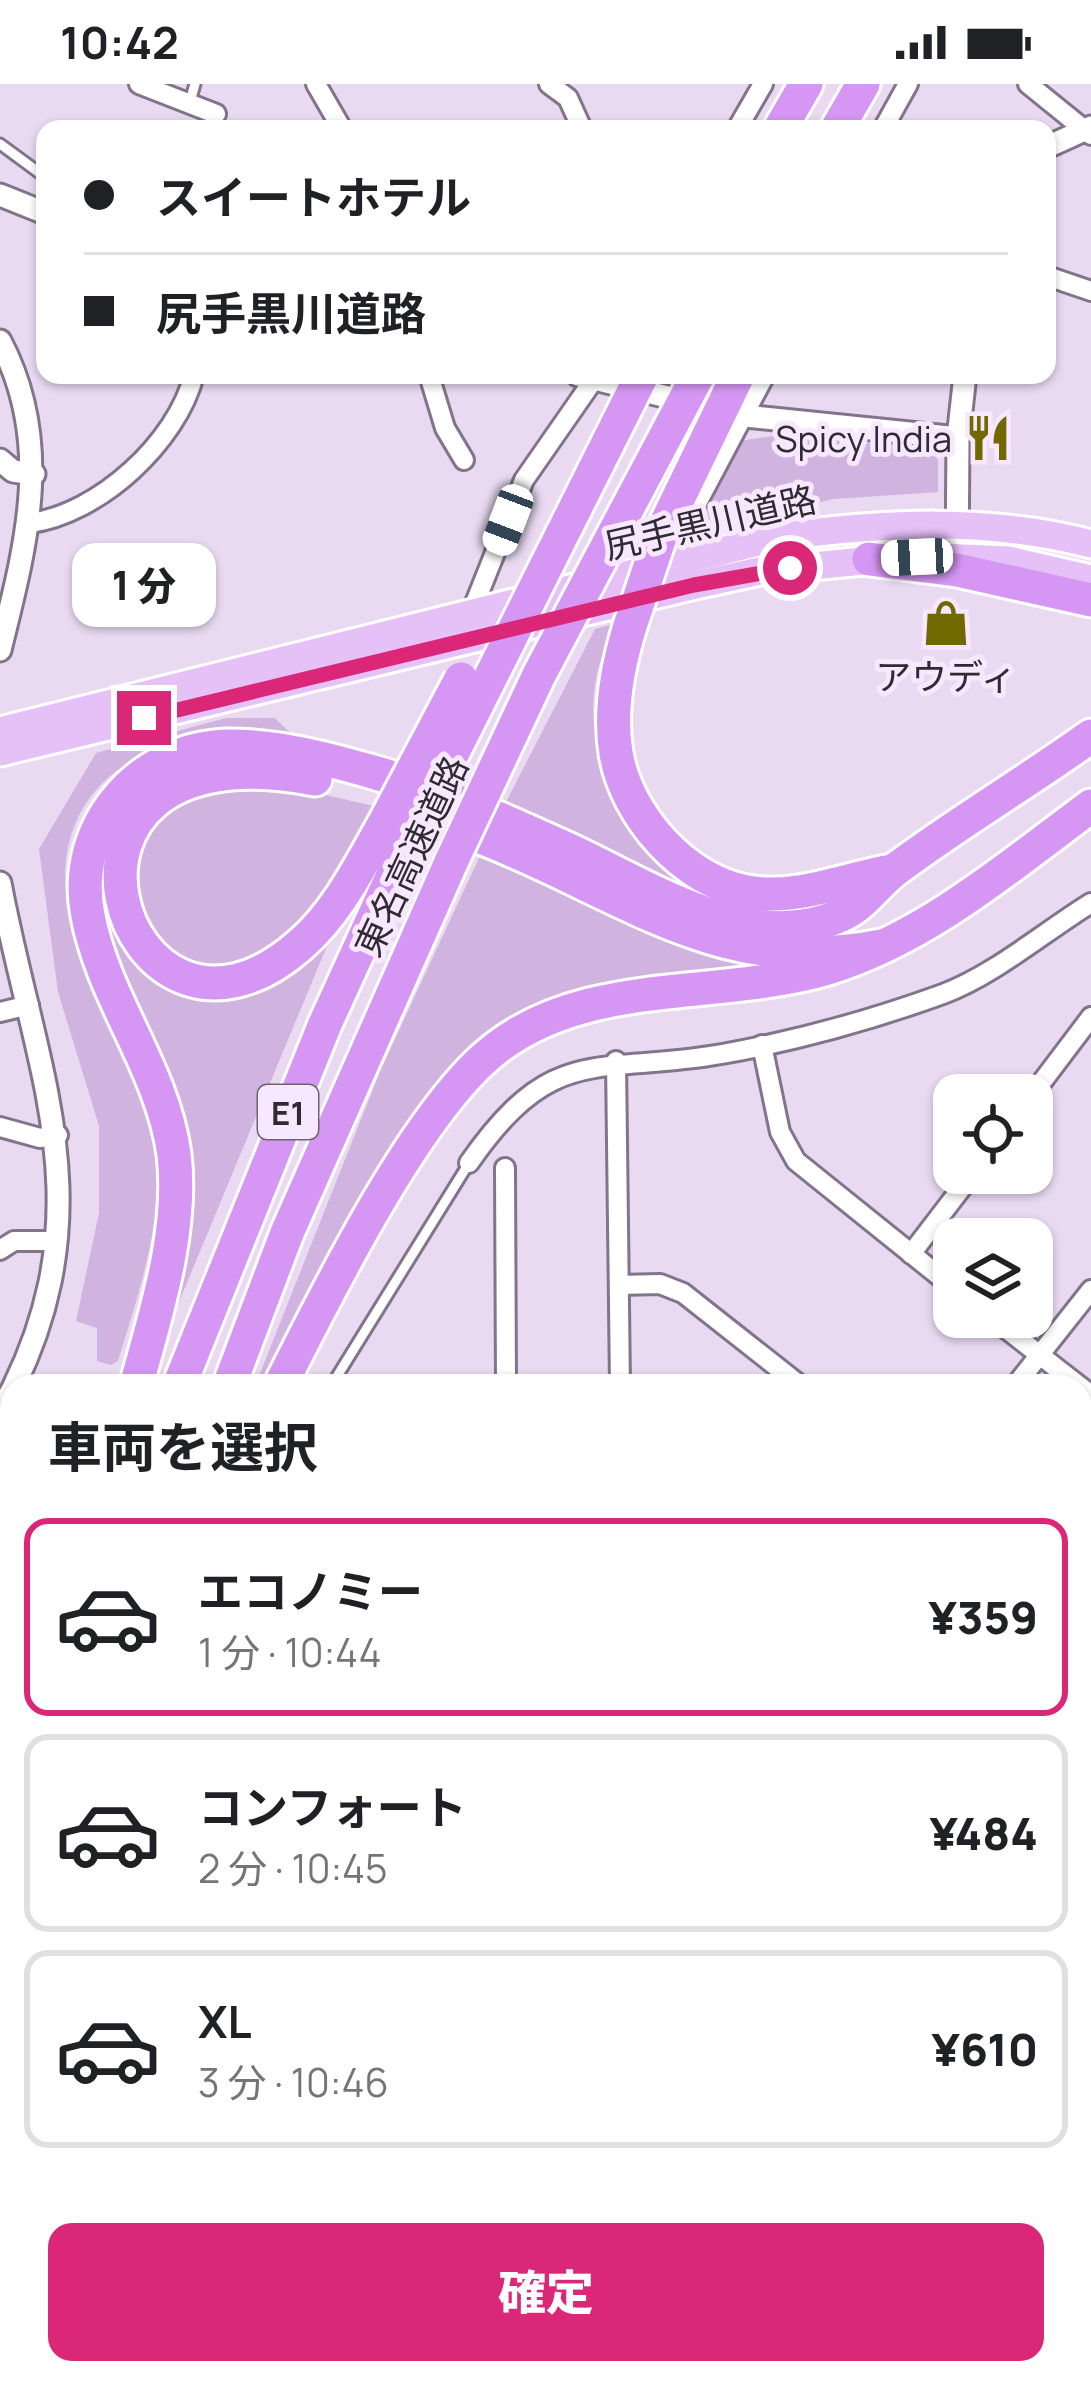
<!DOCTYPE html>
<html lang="ja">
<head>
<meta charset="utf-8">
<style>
	:root { --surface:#fff; --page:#f6f6f6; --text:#202124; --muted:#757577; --line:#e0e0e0; --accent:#db2777 }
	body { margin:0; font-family:Manrope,"Noto Sans JP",sans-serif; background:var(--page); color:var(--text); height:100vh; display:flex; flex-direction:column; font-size:45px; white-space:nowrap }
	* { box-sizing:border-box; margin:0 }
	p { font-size:39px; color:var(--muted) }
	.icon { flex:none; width:66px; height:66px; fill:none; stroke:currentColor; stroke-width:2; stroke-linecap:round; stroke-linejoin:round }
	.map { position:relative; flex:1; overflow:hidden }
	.drawer { position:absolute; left:0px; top:1290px; width:1092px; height:1011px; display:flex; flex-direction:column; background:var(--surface); border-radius:36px 36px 0 0; box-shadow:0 3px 9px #0004 }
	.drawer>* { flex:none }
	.guide { position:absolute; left:36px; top:36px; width:1020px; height:264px; border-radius:24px; box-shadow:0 3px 9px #0004; display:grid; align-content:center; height:264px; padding:0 48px; background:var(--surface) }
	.controls { position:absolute; left:933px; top:990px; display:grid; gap:24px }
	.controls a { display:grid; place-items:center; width:120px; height:120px; border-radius:24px; background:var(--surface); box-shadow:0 3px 9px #0004; font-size:60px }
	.end { position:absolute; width:54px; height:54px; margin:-27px; border:15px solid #db2777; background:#fff; box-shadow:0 0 0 6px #fff }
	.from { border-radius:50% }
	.bubble { position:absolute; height:84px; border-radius:24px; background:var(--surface); box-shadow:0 3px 9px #0004; font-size:39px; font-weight:800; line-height:84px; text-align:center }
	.car { position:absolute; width:36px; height:72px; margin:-36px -18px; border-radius:15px; box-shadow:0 0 9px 3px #0007; background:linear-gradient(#fff 24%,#345 0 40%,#fff 0 76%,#345 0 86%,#fff 0) }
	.guide b { display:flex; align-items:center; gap:42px; height:114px; font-size:45px }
	.guide b+b { border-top:3px solid var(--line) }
	.guide i { width:30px; height:30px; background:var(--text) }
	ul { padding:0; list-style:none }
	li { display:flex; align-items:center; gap:36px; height:198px; margin:0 24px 18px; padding:0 24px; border:6px solid var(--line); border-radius:24px }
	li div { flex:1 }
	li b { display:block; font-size:45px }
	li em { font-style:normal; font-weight:800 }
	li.selected { border-color:var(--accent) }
	li>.icon { width:108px; height:108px; stroke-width:1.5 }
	h2 { padding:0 48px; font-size:54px; line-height:144px }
	.cta { display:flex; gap:24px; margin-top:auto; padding:24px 48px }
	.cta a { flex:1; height:138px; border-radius:24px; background:var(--accent); color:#fff; font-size:48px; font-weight:800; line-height:138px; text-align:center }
	.status { display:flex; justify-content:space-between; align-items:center; height:84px; padding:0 60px; background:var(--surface); direction:ltr }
	.status svg { height:33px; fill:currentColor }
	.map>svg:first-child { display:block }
	.green { fill:#d0b3df }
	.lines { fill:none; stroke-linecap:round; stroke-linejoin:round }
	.service-casing { stroke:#82748a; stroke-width:15 }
	.minor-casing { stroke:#82748a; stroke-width:24 }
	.tertiary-casing { stroke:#82748a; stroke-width:27 }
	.primary-casing { stroke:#fff; stroke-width:33 }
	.motorway-casing { stroke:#fff; stroke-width:39 }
	.service { stroke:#fff; stroke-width:9 }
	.minor { stroke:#fff; stroke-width:18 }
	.tertiary { stroke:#fff; stroke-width:21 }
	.primary { stroke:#e6c1f8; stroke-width:27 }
	.motorway { stroke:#d597f3; stroke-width:33 }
	.motorway-bridge-casing { stroke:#fff; stroke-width:39; stroke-linecap:butt }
	.motorway-bridge { stroke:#d597f3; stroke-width:33 }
	.route { stroke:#db2777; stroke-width:15 }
	.labels { text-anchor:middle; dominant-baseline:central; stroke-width:10; stroke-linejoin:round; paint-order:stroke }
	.shield { fill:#f7e7ff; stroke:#6c6370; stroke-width:3 }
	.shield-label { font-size:33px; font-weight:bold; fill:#302a33 }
	.poi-label { font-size:36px; fill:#302a33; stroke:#f7e7ff; text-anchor:end }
	.street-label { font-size:36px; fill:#302a33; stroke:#f7e7ff }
</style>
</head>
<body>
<div class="status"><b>10:42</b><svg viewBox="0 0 49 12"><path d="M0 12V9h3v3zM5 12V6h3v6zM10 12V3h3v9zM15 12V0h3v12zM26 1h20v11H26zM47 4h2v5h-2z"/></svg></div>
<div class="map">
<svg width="1091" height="2300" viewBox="0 0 1091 2300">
	<rect width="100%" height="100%" fill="#e9daf2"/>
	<g class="green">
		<polygon points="780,351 929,365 938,376 938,408 834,415 708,443 701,435 739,357"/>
		<path d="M 620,538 C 556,633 617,742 694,806 L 504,722 L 595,545 Z"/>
		<path d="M 226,634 L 275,634 L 293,652 C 150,632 22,705 79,867 C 100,927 140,982 152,1044 C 169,1126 141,1200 118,1277 L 111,1281 L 97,1277 L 97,1244 L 76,1237 L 99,1129 L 99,1042 L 58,908 L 39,765 L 96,669 Z"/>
		<path d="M 290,703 L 374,722 C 325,813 269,932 149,856 L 127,783 C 188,691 182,705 290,703 Z"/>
		<polygon points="485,761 798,881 509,940 269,1302 255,1302 381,985"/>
		<path d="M 97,822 L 104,822 C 132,908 226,949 301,885 C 316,872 327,849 339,833 L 154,1278 L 181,1100 Z"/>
	</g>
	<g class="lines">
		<defs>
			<g id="service">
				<polyline points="189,21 195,0"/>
				<polyline points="0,60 45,93"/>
				<polyline points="331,1302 469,1079"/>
				<polyline points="1080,1474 1091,1470"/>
			</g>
			<g id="minor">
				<polyline points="139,0 216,30"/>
				<polyline points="316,0 342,45"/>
				<polyline points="549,0 568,14 582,45"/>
				<polyline points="1028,0 1091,51"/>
				<polyline points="737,45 763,0"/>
				<polyline points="883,45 908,0"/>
				<polyline points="1047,192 1091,207"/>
				<polyline points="429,291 445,344 464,376"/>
				<path d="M 30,439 C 99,430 177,358 194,291"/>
				<polyline points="674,479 696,421 765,291"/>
				<polyline points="469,534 524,396 597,291"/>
				<polyline points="0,928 29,921"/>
				<polyline points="762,961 780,1048 796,1077 954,1204"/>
				<polyline points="616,977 620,1302"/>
				<polyline points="1032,1011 1091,933"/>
				<polyline points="0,1043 40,1054 58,1051"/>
				<path d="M 469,1079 C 554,957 596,992 722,970 C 794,957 874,935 943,910 C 994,891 1044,848 1091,819"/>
				<polyline points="505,1084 506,1302"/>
				<polyline points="0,1166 14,1157 56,1157"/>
				<polyline points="911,1170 973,1089"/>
				<polyline points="619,1201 660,1200 683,1209 801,1302"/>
				<polyline points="991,1233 1091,1311"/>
				<polyline points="1015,1302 1091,1206"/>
				<polyline points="0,1449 12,1461"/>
				<polyline points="0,1525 12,1478"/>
				<polyline points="0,1563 12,1575"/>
				<polyline points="1080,1844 1091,1846"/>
				<polyline points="1080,1943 1091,1946"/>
				<polyline points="1080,2042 1091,2045"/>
				<polyline points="0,2127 12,2089"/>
				<polyline points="1080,2165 1091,2184"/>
				<polyline points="528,2289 543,2300"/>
				<polyline points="863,2289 871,2300"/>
				<polyline points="600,2300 611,2289"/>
				<polyline points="791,2300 807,2289"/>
			</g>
			<g id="tertiary">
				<polyline points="1047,63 1091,43"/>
				<polyline points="0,111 45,129"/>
				<path d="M 0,257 C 54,359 26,461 0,566"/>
				<polyline points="578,291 745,332 958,354"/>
				<polyline points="0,376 13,387 34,390"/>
				<polyline points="957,485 958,354 965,291"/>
				<path d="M 0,799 C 34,983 104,1117 14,1302"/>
				<polyline points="0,1329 12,1306"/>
				<polyline points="1080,1604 1091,1599"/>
				<polyline points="1076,2289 1087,2300"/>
				<polyline points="434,2300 440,2289"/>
			</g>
			<g id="primary">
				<polyline points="942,473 1008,476 1091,495"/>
				<path d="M 0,647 L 778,453 C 882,439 989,433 1091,460"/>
				<polyline points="0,668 695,501 760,487 885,475"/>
			</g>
			<g id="motorway">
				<polyline points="780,45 806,0"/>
				<polyline points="837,45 863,0"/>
				<polyline points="869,475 957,486 1091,516"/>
				<path d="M 630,542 C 618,581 609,627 616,669 C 626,731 684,797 747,808 C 795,817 845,795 892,787"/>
				<path d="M 315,695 C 0,634 121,1018 300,861 C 337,829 359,784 383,742"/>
				<path d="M 483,754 C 624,809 720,894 882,862"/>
				<path d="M 136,1302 C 156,1229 183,1147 174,1070 C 162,984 104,916 88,832 C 70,742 140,663 230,662 C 279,662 327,675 373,688 C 439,707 505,737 567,765 C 646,801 751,873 841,831 C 864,821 876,800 896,785 C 959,738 1027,698 1091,652"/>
				<polyline points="179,1302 325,940 408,758"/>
				<polyline points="229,1302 287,1149 452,776"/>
				<path d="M 280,1302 C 326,1211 413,1035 488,971 C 581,891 717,917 828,884 C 926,854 1010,782 1091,722"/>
				<polyline points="0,1798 12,1759"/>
				<polyline points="0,1974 12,1930"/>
			</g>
		</defs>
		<use href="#service" class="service-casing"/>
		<use href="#minor" class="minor-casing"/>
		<use href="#tertiary" class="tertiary-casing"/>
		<use href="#primary" class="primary-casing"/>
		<use href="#motorway" class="motorway-casing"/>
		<use href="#service" class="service"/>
		<use href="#minor" class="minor"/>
		<use href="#tertiary" class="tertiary"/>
		<use href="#primary" class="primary"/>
		<use href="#motorway" class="motorway"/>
		<defs>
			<g id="motorway-bridge">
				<polyline points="630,542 661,450 738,291"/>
				<polyline points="383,742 461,595"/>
				<polyline points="408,758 642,291"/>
				<polyline points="452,776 539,591 698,291"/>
			</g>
		</defs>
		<use href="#motorway-bridge" class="motorway-bridge-casing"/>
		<use href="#motorway-bridge" class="motorway-bridge"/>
	</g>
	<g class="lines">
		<polyline class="route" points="144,634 694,501 790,484"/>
	</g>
	<defs>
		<symbol id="restaurant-bare" viewBox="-9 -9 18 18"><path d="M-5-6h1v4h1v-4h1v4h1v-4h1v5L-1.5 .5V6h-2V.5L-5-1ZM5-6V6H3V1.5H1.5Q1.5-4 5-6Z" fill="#716900" stroke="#f7e7ff" stroke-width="2.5" paint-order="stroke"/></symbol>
		<symbol id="shop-bare" viewBox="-9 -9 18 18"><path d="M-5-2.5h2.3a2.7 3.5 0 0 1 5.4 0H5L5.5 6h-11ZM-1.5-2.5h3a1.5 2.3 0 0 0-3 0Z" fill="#716900" stroke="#f7e7ff" stroke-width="2.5" paint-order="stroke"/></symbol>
	</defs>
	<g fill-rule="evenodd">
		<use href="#restaurant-bare" x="955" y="321" width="66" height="66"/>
		<use href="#shop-bare" x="913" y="506" width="66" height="66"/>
	</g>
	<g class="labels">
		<rect class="shield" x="258" y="1001" width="60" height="54" rx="9"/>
		<g class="shield-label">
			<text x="288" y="1028">E1</text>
		</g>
		<g class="poi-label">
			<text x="952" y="354">Spicy India</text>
			<text x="946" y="592" text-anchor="middle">アウディ</text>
		</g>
		<g class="street-label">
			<text transform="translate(710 438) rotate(-13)">尻手黒川道路</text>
			<text transform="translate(411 772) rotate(-65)">東名高速道路</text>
		</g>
	</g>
</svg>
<div class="controls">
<a><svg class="icon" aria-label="locate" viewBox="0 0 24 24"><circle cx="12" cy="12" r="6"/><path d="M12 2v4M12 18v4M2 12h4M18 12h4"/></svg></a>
<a><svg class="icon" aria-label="layers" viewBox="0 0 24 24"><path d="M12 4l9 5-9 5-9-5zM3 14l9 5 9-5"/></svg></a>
</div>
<i class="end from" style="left:790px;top:484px"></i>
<i class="end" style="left:144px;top:634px"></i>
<div class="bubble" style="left:72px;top:459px;width:144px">1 分</div>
<i class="car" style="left:508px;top:436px;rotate:201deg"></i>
<i class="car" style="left:917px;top:473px;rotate:267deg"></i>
<div class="guide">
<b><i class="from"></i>スイートホテル</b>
<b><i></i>尻手黒川道路</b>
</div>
<section class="drawer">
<h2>車両を選択</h2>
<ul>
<li class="selected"><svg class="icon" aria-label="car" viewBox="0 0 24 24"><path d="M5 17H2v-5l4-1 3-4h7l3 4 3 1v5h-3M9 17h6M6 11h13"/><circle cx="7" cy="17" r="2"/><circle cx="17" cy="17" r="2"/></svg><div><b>エコノミー</b><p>1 分 · 10:44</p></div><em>¥359</em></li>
<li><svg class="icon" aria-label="car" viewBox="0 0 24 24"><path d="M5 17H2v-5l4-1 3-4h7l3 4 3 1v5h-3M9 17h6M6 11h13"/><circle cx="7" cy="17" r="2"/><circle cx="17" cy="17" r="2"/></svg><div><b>コンフォート</b><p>2 分 · 10:45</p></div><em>¥484</em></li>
<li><svg class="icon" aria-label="car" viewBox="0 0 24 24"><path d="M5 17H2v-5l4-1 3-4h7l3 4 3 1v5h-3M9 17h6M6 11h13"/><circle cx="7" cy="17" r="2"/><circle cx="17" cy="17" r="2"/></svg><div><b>XL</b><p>3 分 · 10:46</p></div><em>¥610</em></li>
</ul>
<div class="cta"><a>確定</a></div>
</section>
</div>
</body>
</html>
